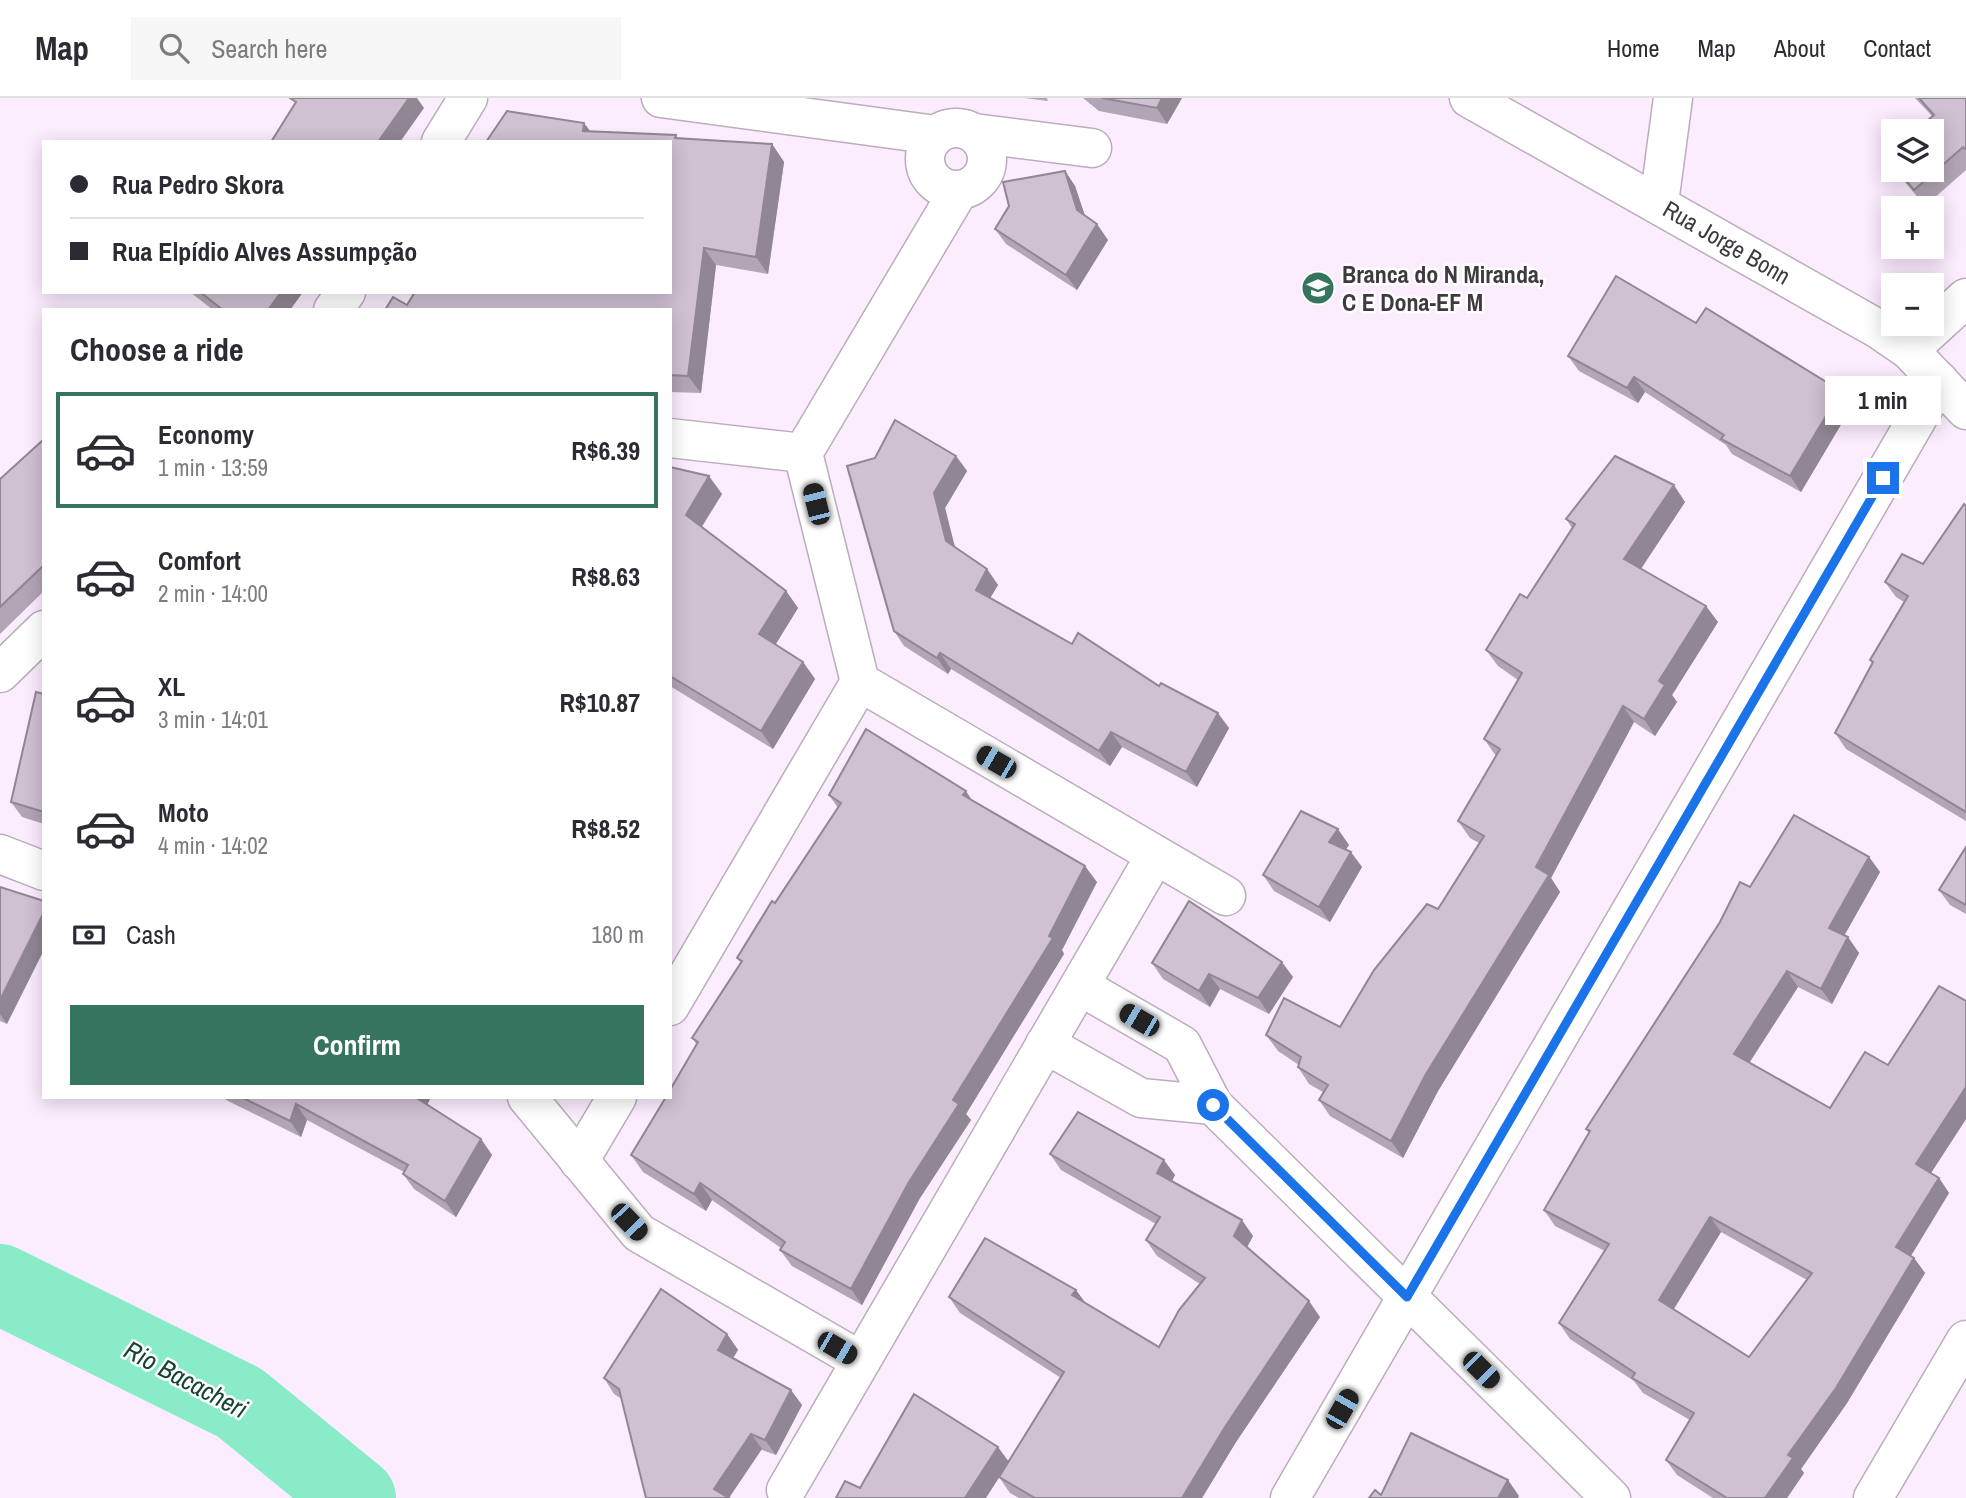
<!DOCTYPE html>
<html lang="en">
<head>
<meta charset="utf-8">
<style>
	:root { --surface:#fff; --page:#f7f7f7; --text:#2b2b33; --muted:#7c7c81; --line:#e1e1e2; --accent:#37745f }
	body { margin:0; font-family:"Archivo Narrow",sans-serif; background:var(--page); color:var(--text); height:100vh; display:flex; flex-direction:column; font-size:26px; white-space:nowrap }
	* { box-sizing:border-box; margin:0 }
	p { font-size:23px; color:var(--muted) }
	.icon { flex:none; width:38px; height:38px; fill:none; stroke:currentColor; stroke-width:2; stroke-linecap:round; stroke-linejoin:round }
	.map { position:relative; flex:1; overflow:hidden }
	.side { position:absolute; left:42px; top:210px; width:630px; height:791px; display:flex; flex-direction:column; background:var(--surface); border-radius:0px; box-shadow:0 4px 18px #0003 }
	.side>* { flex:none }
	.banner { position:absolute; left:42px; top:42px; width:630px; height:154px; border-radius:0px; box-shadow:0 4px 18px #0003; display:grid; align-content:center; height:154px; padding:0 28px; background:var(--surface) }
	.fabs { position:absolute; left:1881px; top:21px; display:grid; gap:14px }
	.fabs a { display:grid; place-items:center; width:63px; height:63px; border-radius:0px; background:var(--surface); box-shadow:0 4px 18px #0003; font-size:35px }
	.end { position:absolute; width:32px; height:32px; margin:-16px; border:9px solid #1a73e8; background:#fff; box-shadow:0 0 0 4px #fff }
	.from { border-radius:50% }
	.bubble { position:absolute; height:49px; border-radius:0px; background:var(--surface); box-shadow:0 4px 18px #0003; font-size:23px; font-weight:800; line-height:49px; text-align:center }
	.car { position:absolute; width:21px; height:42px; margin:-21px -10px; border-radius:9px; box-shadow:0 0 5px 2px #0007; background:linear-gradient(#222 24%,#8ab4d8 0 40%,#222 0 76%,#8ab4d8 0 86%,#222 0) }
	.banner b { display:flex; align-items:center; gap:24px; height:66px; font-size:26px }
	.banner b+b { border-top:2px solid var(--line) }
	.banner i { width:18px; height:18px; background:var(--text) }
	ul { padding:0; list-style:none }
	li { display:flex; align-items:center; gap:21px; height:116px; margin:0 14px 10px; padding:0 14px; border:4px solid transparent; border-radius:0px }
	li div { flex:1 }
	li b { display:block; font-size:26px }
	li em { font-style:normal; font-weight:800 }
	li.selected { border-color:var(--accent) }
	li>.icon { width:63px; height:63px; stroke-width:1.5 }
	h2 { padding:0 28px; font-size:32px; line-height:84px }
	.pay { display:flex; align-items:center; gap:18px; height:77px; padding:0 28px; font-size:26px }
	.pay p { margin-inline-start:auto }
	.primary-button { display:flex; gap:14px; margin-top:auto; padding:14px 28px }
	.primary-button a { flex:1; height:80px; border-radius:0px; background:var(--accent); color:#fff; font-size:28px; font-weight:800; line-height:80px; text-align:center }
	header { display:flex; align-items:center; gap:42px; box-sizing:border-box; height:98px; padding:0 35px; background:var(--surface); border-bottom:2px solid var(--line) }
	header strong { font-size:33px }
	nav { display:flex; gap:38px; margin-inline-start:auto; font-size:24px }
	.search { width:490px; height:63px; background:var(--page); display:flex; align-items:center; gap:18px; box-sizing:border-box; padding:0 24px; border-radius:0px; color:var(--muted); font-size:26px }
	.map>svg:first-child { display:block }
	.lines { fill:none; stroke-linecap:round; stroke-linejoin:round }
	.river { stroke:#89ebc8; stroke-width:80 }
	.minor-casing { stroke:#bcadbe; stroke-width:41 }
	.tertiary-casing { stroke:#bcadbe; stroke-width:41 }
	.minor { stroke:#fff; stroke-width:38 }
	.tertiary { stroke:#fff; stroke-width:38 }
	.wall { fill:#b2a5b5; fill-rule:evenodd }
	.shaded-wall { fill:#918693 }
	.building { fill:#cfc0d2; stroke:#918693; stroke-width:2; fill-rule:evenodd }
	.route { stroke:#1a73e8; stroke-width:9 }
	.labels { text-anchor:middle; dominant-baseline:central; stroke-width:5; stroke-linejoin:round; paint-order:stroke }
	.street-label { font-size:24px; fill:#3f3940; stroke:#fff }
	.poi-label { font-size:24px; font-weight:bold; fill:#3f3940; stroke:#fff; text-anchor:start }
	.water-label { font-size:26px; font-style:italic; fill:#184436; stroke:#fff }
</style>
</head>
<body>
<header>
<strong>Map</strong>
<div class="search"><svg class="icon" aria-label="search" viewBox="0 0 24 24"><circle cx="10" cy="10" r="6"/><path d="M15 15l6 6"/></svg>Search here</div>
<nav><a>Home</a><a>Map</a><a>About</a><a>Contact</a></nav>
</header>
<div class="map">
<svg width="1966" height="1400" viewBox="0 0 1966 1400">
	<rect width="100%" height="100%" fill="#fbecfe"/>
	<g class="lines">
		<polyline class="river" points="0,1186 240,1305 356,1400"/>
		<defs>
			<g id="minor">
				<polyline points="661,0 936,37"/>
				<circle cx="956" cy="61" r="31"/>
				<polyline points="974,35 1092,50"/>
				<polyline points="441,44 468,0"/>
				<polyline points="959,92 803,355 860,584 1226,798"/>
				<polyline points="1659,105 1673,0"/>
				<polyline points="333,212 346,194"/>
				<polyline points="1909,252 1966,200"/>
				<polyline points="670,340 803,355"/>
				<polyline points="0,575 44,532"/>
				<polyline points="0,756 44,773"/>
				<polyline points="1080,888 1182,947 1213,1007 1611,1400"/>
				<polyline points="670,908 860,584"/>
				<polyline points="1045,946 1141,1000 1213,1007"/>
				<polyline points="527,999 639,1135 861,1263"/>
				<polyline points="579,1063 617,999"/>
				<polyline points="786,1392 1155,758"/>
				<polyline points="1290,1400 1939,283"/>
				<polyline points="1873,1400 1966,1242"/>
			</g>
			<polyline id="tertiary" points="1469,0 1880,232 1909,252 1966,312"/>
		</defs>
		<use href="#minor" class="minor-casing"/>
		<use href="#tertiary" class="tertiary-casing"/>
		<use href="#minor" class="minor"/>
		<use href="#tertiary" class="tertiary"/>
	</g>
	<g class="wall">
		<polygon points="1024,0 1047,0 1048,3"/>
		<polygon points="1083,0 1182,0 1167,26 1099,13"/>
		<polygon points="1915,0 1966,0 1966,72 1925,108 1895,72 1932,72 1933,19"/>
		<polygon points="590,33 676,37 678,40 772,46 784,64 768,176 716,167 701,295 670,294 670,212 407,207"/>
		<polygon points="1065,73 1075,88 1085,118 1108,142 1077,192 1006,146 995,131"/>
		<polygon points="190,194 303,194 290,212 213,212"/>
		<polygon points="1696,225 1852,308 1801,394 1732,356 1726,347 1645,294 1638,305 1579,273 1568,258"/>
		<polygon points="44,342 44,493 0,536 0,381"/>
		<polygon points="956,358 967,373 945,410 955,449 987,471 998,487 990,500 1072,546 1159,588 1229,630 1197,689 1122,649 1110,668 951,571 948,576 904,548 894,533"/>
		<polygon points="670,369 722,396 702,429 786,493 798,510 775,547 803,564 815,581 773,651 670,588"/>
		<polygon points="1685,404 1641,471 1718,524 1672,597 1677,604 1655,638 1634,624 1551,780 1560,794 1438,993 1403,1060 1330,1018 1319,1002 1323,994 1309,986 1298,969 1299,967 1278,953 1266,937 1340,929 1438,811 1479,745 1470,740 1458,723 1496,658 1484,641 1518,582 1498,568 1486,552 1527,500 1572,430 1566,421"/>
		<polygon points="1966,408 1966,723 1846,651 1835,635 1872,565 1870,562 1904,504 1896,499 1885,484 1923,466"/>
		<polygon points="44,596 44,726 22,719 11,704"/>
		<polygon points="829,697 972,702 1097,784 1062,852 1064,856 966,1016 971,1022 920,1100 862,1207 792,1168 780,1152 781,1150 712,1102 706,1113 643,1074 631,1057 697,947 692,940 741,865 737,860 838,710"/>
		<polygon points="1349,747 1345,752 1362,769 1330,824 1274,793 1263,777"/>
		<polygon points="1966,749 1966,816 1950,807 1939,792"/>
		<path d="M 1869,759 L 1880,774 L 1844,838 L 1859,855 L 1832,906 L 1798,889 L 1750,964 L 1830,1010 L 1888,967 L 1966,903 L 1966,1021 L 1931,1075 L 1939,1080 L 1949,1095 L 1911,1158 L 1914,1160 L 1925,1175 L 1847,1305 L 1801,1371 L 1804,1375 L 1787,1400 L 1713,1400 L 1677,1377 L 1666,1362 L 1690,1322 L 1643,1295 L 1634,1283 L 1570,1241 L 1559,1225 L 1605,1153 L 1555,1128 L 1544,1112 L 1589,1035 L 1586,1031 L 1750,789 ZM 1721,1134 L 1807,1182 L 1749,1259 L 1674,1211 Z"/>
		<polygon points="0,789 7,926 0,923"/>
		<polygon points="1152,865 1293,879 1269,916 1220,891 1210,909 1163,881"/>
		<polygon points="224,999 431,999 427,1007 481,1041 492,1057 456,1119 414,1091 403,1076 404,1074 307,1022 301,1039 226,1002"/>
		<polygon points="1050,1056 1175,1077 1172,1083 1253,1138 1247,1149 1320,1219 1236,1344 1202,1400 1019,1400 1010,1395 999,1379 1061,1280 960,1215 949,1199 1076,1192 1084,1204 1159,1249 1200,1186 1157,1158 1146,1142 1156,1126 1061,1072"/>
		<polygon points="727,1236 738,1252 733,1260 802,1307 776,1357 622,1301 614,1296 604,1280"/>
	</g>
	<g class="shaded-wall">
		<polygon points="409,0 417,0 424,10 400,44 378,44"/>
		<polygon points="1162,0 1182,0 1167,26 1157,10"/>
		<polygon points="584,25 597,42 583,33"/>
		<polygon points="772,46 784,64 768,176 756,159"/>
		<polygon points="1065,73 1075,88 1088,127 1077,112"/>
		<polygon points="1097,126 1108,142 1077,192 1066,177"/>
		<polygon points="704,150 716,167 701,295 688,278"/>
		<polygon points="281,194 303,194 290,212 268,212"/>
		<polygon points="1634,279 1645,294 1638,305 1627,290"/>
		<polygon points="1841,293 1852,308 1801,394 1790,378"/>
		<polygon points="956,358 967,373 945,410 957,458 946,443 934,395"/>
		<polygon points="709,378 722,396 698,434 686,417"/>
		<polygon points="1674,387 1685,404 1636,478 1624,461"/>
		<polygon points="987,471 998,487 986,507 976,492"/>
		<polygon points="786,493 798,510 771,554 759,536"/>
		<polygon points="1706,508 1718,524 1672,597 1677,604 1655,638 1644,621 1659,583"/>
		<polygon points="940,555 951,571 948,576 937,560"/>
		<polygon points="803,564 815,581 773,651 761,633"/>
		<polygon points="1623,608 1634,624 1551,780 1560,794 1438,993 1403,1060 1391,1043"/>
		<polygon points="1218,615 1229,630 1197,689 1186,674"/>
		<polygon points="1111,634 1122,649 1110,668 1099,653"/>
		<polygon points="966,693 977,710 963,697"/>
		<polygon points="1338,731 1349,747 1340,760 1329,744"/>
		<polygon points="1351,754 1362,769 1330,824 1319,809"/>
		<polygon points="1869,759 1880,774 1840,845 1829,830"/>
		<polygon points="1085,768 1097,784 1062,852 1064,856 966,1016 971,1022 920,1100 862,1207 851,1191 953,1002 1049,838"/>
		<polygon points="44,814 44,852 7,926 0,916 0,902"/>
		<polygon points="1848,839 1859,855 1832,906 1821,891"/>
		<polygon points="1282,864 1293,879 1269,916 1258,900"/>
		<polygon points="1787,873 1798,889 1745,971 1734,956"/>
		<polygon points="1209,876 1220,891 1210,909 1199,893"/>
		<polygon points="1966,989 1966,1021 1927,1081 1916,1066"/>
		<polygon points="414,999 431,999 424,1013"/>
		<polygon points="296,1006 307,1022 301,1039 290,1023"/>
		<polygon points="481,1041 492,1057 456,1119 445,1103"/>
		<polygon points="1164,1062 1175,1077 1168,1090 1157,1075"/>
		<polygon points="1939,1080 1949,1095 1907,1164 1896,1149"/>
		<polygon points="700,1085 712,1102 706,1113 694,1096"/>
		<polygon points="1710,1119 1721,1134 1670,1217 1659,1202"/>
		<polygon points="1242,1122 1253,1138 1245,1153 1234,1138"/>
		<polygon points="1914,1160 1925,1175 1847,1305 1801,1371 1804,1375 1787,1400 1765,1400 1788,1357"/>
		<polygon points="1076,1192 1087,1207 1072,1197"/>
		<polygon points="1309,1203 1320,1219 1236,1344 1202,1400 1182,1400 1225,1329"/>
		<polygon points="727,1236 738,1252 728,1268 718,1252"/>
		<polygon points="791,1292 802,1307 776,1357 765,1342"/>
		<polygon points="751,1336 762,1351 729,1400 714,1391"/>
		<polygon points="998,1349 1009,1364 986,1400 965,1400"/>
		<polygon points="1508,1382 1519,1398 1518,1400 1498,1400"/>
	</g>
	<g class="building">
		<polygon points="290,0 409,0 378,44 271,44 296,4"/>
		<polygon points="1102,0 1162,0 1157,10"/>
		<polygon points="1919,0 1966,0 1966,51 1965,51 1963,49 1914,92 1897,72 1932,72 1932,33 1915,33 1934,17"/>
		<polygon points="507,13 584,25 583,33 676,37 675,40 772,46 756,159 704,150 688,278 670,277 670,212 385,212 393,199 407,207 415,194 670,194 670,44 486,44"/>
		<polygon points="1894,51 1894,68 1885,58"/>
		<polygon points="1065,73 1077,112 1097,126 1066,177 995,131 1009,108 1003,84"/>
		<polygon points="1616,178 1696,225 1706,210 1841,293 1790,378 1721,341 1724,337 1634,279 1627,290 1568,258"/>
		<polygon points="200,194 281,194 268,212 223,212"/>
		<polygon points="895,322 956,358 934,395 946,443 987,471 976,492 1072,546 1078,535 1159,588 1161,585 1218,615 1186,674 1111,634 1099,653 940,555 937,560 894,533 847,368 875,360"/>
		<polygon points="43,342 44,467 0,509 0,381"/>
		<polygon points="1615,358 1674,387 1624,461 1706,508 1659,583 1665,587 1644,621 1623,608 1536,769 1549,777 1426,976 1391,1043 1319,1002 1328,987 1298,969 1301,959 1266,937 1284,900 1340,929 1374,872 1427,806 1438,811 1484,738 1458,723 1500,651 1484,641 1522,575 1486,552 1520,496 1527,500 1575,426 1566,421"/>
		<polygon points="670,369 709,378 686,417 786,493 759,536 803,564 761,633 670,578"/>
		<polygon points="1964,406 1966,408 1966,714 1835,635 1873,564 1870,562 1908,498 1885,484 1902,456 1923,466"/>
		<polygon points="36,594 44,596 44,714 11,704"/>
		<polygon points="866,631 966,693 963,697 1085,768 1049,838 1053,840 953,1002 959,1006 909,1084 851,1191 780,1152 785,1144 700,1085 694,1096 631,1057 666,999 670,999 670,992 698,944 692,940 742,863 737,860 772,803 775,805 841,705 829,697"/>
		<polygon points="1301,713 1338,731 1329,744 1351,754 1319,809 1263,777"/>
		<path d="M 1794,717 L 1869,759 L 1829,830 L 1848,839 L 1821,891 L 1787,873 L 1734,956 L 1830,1010 L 1865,954 L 1888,967 L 1939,888 L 1966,903 L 1966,989 L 1916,1066 L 1939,1080 L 1896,1149 L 1914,1160 L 1836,1290 L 1788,1357 L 1793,1360 L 1765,1400 L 1727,1400 L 1666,1362 L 1694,1315 L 1632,1280 L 1635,1275 L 1559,1225 L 1609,1146 L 1544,1112 L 1590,1033 L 1586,1031 L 1720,824 L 1740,784 L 1750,789 ZM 1710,1119 L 1812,1175 L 1749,1259 L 1659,1202 Z"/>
		<polygon points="1966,749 1966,807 1939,792"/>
		<polygon points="0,789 44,803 44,814 0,902"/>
		<polygon points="1189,803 1282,864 1258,900 1209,876 1199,893 1152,865"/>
		<polygon points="241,999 415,999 481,1041 445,1103 403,1076 408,1067 296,1006 290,1023"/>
		<polygon points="1078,1014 1164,1062 1157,1075 1242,1122 1234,1138 1309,1203 1225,1329 1182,1400 1035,1400 999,1379 1064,1274 949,1199 985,1140 1076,1192 1072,1197 1159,1249 1179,1212 1205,1180 1146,1142 1160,1119 1050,1056"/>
		<polygon points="661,1191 727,1236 718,1252 791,1292 765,1342 751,1336 714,1391 729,1400 646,1400 619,1291 604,1280"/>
		<polygon points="914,1296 998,1349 965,1400 836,1400 845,1383 860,1390"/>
		<polygon points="1411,1335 1508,1382 1498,1400 1369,1400 1375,1392 1381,1397"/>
	</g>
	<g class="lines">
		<polyline class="route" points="1213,1007 1407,1199 1883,380"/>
	</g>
	<defs>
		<symbol id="school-disc" viewBox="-11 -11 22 22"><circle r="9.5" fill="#37745f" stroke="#fff"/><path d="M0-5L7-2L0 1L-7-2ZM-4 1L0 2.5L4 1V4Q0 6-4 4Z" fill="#fff"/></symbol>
	</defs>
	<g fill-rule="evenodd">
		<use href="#school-disc" x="1299" y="171" width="38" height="38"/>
	</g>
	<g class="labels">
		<g class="street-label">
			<text transform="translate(1727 144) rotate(30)">Rua Jorge Bonn</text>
		</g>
		<g class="poi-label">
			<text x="1342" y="176">Branca do N Miranda,<tspan x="1342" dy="28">C E Dona-EF M</tspan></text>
		</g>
		<g class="water-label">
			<text transform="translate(186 1281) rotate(28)">Rio Bacacheri</text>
		</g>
	</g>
</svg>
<div class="fabs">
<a><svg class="icon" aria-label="layers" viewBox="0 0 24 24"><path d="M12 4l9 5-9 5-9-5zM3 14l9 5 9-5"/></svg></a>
<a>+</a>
<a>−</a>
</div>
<i class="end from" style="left:1213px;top:1007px"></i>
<i class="end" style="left:1883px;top:380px"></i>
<div class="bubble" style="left:1825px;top:278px;width:116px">1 min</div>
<i class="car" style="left:816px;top:406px;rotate:346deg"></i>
<i class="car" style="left:996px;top:664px;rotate:300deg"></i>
<i class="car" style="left:1139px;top:922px;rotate:300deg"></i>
<i class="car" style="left:629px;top:1124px;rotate:136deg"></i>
<i class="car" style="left:837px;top:1250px;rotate:120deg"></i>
<i class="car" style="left:1481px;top:1272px;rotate:135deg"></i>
<i class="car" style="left:1342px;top:1311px;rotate:30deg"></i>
<div class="banner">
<b><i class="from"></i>Rua Pedro Skora</b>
<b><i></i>Rua Elpídio Alves Assumpção</b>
</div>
<section class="side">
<h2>Choose a ride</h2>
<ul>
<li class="selected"><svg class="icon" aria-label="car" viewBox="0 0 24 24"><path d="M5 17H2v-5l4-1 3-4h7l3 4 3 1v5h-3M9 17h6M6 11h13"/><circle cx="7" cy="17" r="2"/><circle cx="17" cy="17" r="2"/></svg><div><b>Economy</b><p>1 min · 13:59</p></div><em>R$6.39</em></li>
<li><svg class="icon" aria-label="car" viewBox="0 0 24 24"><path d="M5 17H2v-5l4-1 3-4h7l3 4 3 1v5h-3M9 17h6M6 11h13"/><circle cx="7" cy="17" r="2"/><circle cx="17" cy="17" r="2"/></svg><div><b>Comfort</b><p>2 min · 14:00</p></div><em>R$8.63</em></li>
<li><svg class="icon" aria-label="car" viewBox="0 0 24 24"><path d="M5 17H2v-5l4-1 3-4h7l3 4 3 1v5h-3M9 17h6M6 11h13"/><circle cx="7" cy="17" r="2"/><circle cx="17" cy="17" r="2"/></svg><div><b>XL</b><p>3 min · 14:01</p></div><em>R$10.87</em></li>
<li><svg class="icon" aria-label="car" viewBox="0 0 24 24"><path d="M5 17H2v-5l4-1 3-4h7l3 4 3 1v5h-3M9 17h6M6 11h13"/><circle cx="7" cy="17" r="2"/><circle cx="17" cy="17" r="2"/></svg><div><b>Moto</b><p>4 min · 14:02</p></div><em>R$8.52</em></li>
</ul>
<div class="pay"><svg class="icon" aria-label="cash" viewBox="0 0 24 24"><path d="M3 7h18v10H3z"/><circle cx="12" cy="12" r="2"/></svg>Cash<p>180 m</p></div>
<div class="primary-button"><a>Confirm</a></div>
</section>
</div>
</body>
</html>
